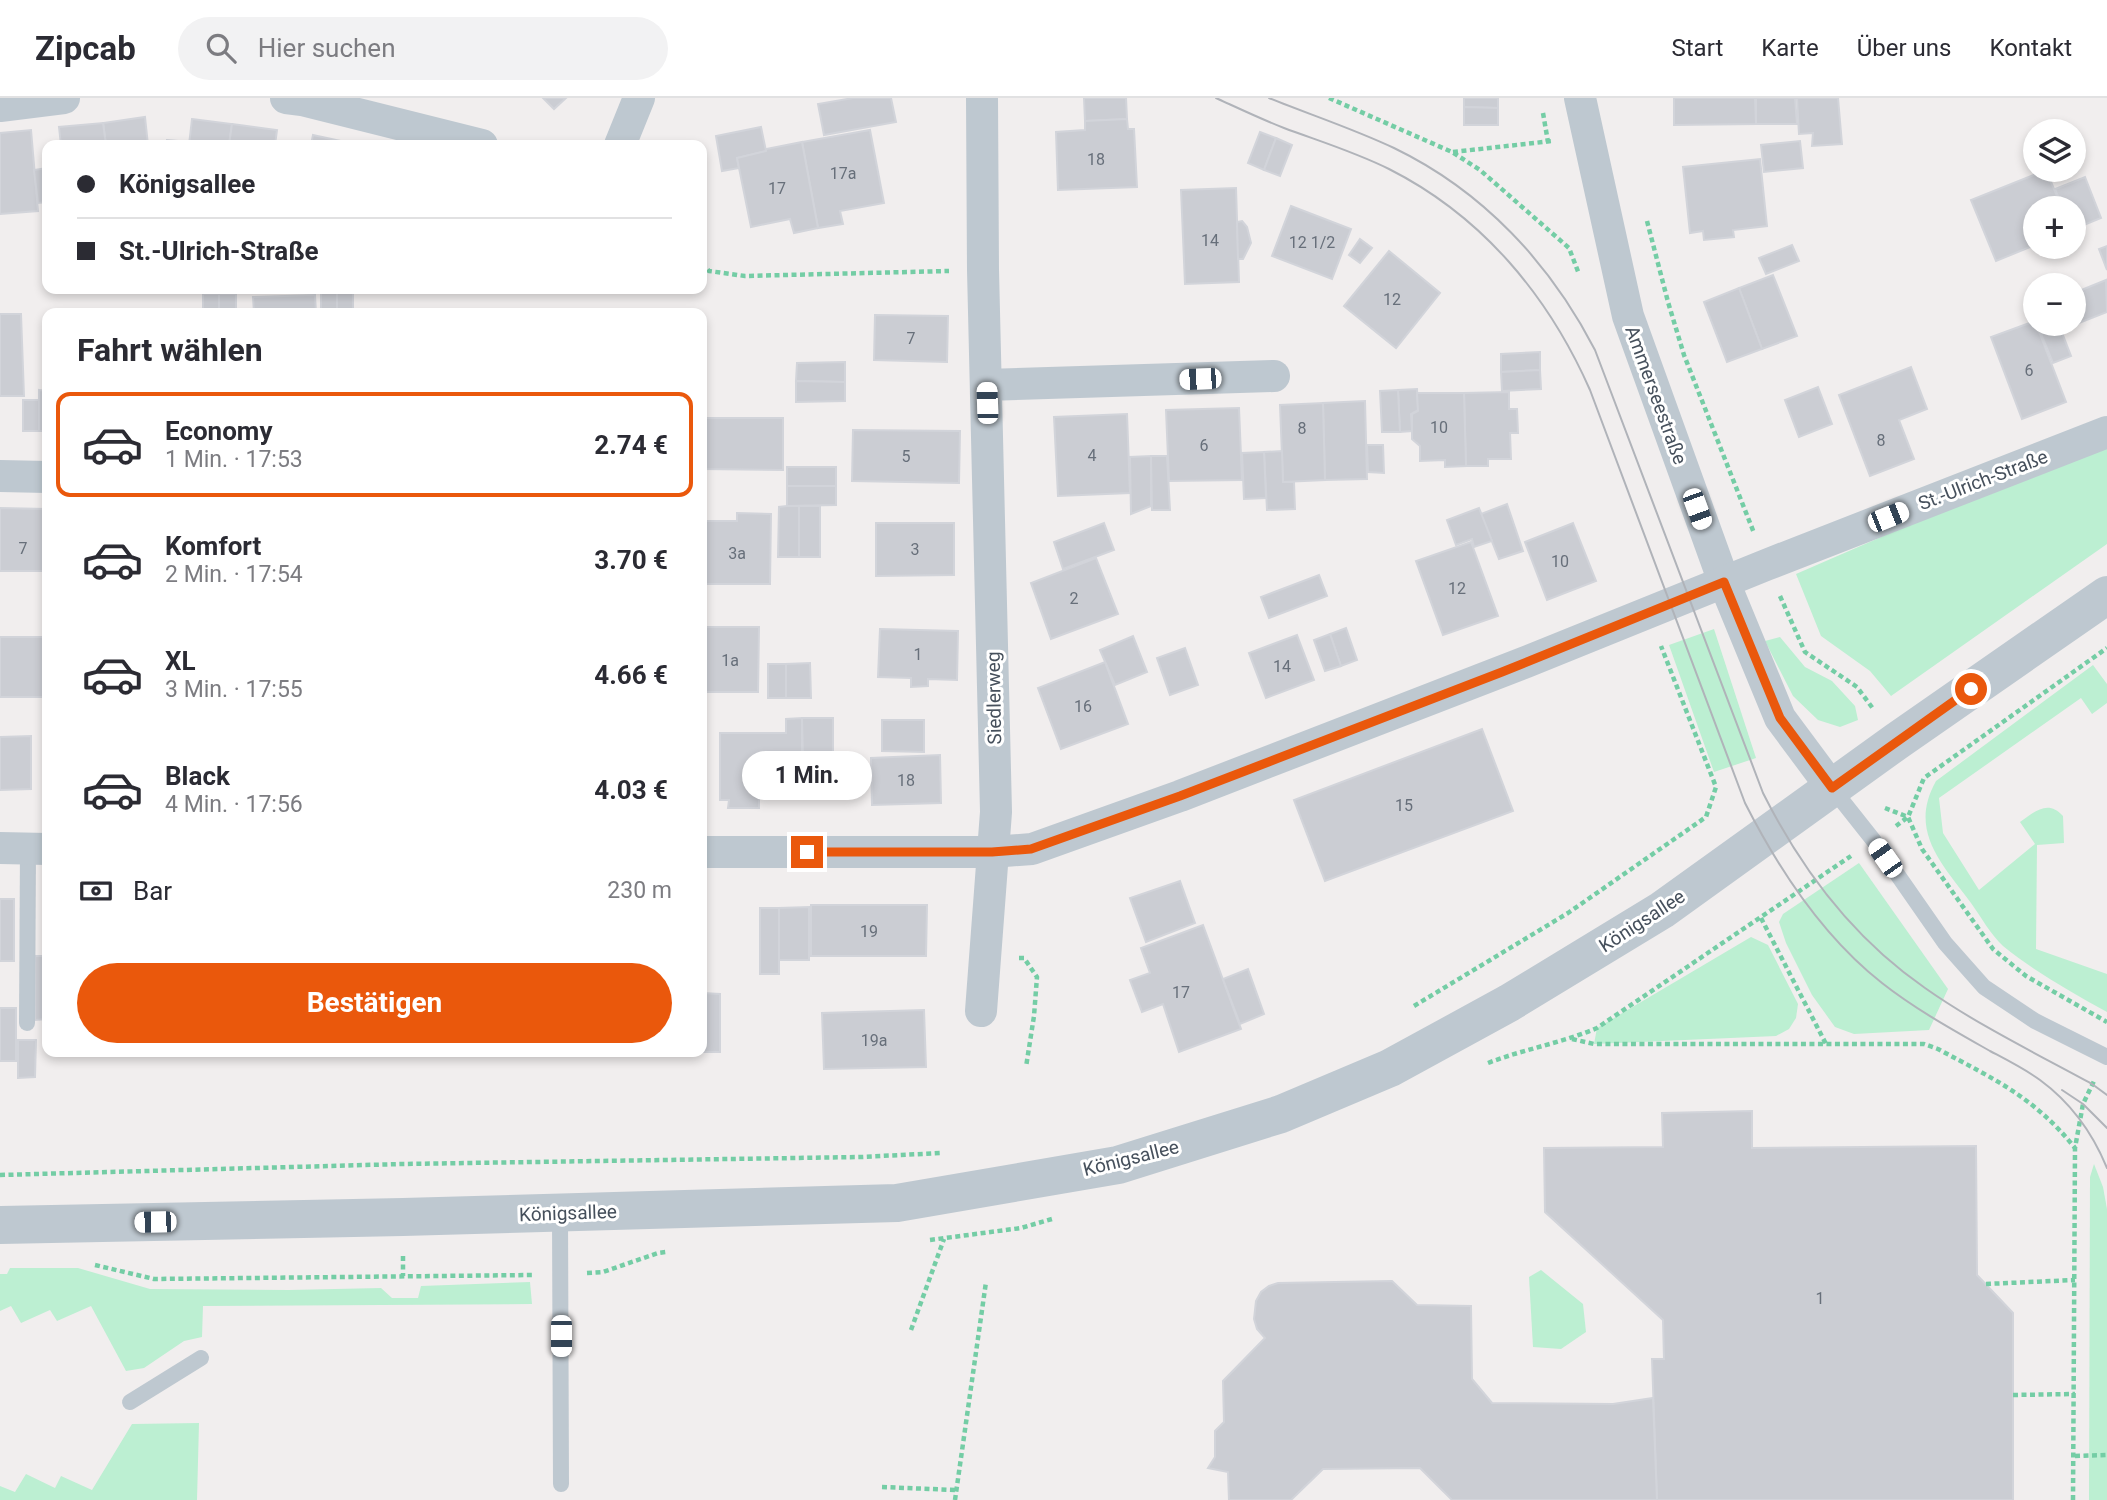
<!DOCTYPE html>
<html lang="de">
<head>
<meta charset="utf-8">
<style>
	:root { --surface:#fff; --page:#f2f2f3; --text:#2b2b33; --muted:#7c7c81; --line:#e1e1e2; --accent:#ea580c }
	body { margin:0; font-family:Roboto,sans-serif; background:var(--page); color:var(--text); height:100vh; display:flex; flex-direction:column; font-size:26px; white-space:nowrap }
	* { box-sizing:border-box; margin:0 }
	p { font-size:23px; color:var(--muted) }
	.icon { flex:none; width:38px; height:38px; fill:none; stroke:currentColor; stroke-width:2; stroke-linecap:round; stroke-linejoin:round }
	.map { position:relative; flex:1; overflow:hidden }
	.sheet { position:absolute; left:42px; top:210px; width:665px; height:749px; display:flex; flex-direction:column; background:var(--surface); border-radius:14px; box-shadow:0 4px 10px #0003 }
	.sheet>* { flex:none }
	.banner { position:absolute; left:42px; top:42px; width:665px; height:154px; border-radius:14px; box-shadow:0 4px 10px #0003; display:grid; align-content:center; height:154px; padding:0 35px; background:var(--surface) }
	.controls { position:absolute; left:2023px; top:21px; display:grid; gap:14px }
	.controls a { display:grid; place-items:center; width:63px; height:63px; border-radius:50%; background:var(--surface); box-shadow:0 4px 10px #0003; font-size:35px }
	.end { position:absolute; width:32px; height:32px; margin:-16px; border:9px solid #ea580c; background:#fff; box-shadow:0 0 0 4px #fff }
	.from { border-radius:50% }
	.bubble { position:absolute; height:49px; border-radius:24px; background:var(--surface); box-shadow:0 4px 10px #0003; font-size:23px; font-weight:700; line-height:49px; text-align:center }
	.car { position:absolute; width:21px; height:42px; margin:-21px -10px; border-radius:9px; box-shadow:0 0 5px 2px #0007; background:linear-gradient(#fff 24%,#345 0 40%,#fff 0 76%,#345 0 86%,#fff 0) }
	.banner b { display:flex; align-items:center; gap:24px; height:66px; font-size:26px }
	.banner b+b { border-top:2px solid var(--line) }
	.banner i { width:18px; height:18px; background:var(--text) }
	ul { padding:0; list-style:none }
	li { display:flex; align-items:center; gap:21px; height:105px; margin:0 14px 10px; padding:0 21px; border:4px solid transparent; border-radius:14px }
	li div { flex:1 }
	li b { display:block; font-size:26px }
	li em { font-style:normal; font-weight:700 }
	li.current { border-color:var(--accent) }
	li>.icon { width:63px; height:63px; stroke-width:1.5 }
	h2 { padding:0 35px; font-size:32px; line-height:84px }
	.pay { display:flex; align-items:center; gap:18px; height:77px; padding:0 35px; font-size:26px }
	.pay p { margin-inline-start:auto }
	.button { display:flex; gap:14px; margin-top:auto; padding:14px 35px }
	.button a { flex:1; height:80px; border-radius:42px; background:var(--accent); color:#fff; font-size:28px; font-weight:700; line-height:80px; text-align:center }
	header { display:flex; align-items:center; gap:42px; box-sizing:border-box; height:98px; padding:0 35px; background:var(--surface); border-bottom:2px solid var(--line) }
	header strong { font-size:33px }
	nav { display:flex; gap:38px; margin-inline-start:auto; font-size:24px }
	.search { width:490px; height:63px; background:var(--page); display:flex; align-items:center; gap:18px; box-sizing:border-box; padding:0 24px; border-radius:38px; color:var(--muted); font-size:26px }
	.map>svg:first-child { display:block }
	.green { fill:#bcefd2 }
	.building { fill:#cbcdd3; stroke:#d2d4da; stroke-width:2 }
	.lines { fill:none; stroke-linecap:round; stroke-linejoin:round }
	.path { stroke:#74cda5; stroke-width:4.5; stroke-dasharray:5 3.5; stroke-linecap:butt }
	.service { stroke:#bec8d0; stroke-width:16 }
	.minor { stroke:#bec8d0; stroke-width:32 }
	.tertiary { stroke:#bec8d0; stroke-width:38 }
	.tram { stroke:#b0b3b9; stroke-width:2 }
	.route { stroke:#ea580c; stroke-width:9 }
	.labels { text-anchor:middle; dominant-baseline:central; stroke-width:6; stroke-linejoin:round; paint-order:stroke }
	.number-label { font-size:16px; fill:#676f7a }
	.street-label { font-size:19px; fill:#46505c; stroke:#fff }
</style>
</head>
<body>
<header>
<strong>Zipcab</strong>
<div class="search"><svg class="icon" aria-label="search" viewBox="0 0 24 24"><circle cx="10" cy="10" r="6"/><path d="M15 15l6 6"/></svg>Hier suchen</div>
<nav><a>Start</a><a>Karte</a><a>Über uns</a><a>Kontakt</a></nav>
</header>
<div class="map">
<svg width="2107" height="1402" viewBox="0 0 2107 1402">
	<rect width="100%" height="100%" fill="#f1eeee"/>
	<g class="green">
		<polygon points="2107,350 2107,446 1891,598 1870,573 1821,538 1796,476 1918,423"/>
		<polygon points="1714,531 1756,660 1714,674 1669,547"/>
		<polygon points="1780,539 1805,569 1832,583 1855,608 1858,622 1840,629 1818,622 1793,598 1765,543"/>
		<path d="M 2093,567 L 2107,586 L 2107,605 L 2092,616 L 2081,600 L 1939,700 L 1943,735 L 1979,792 L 2035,746 L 2020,724 C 2034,714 2048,701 2063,718 L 2064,745 L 2037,747 L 2036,851 L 2107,876 L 2107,914 C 2071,894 2035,874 2003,848 C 1991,837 1981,819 1971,805 C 1942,766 1908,733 1936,683 Z"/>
		<polygon points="1859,765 1948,891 1929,932 1854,936 1835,929 1812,897 1786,845 1779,824 1783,816"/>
		<polygon points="1751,839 1768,847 1798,906 1796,920 1789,931 1776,938 1594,946 1597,930"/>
		<polygon points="2094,1066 2103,1089 2107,1111 2107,1402 2089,1402 2090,1079"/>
		<polygon points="10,1170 78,1170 150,1191 289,1192 381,1190 392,1200 418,1200 421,1188 530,1184 532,1206 203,1208 202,1239 184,1243 144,1270 126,1273 91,1208 57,1223 50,1212 21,1225 11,1208 0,1213 0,1176 7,1176"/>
		<polygon points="1541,1172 1583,1206 1586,1234 1561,1251 1533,1249 1529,1179"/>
		<polygon points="199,1325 197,1402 0,1402 0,1388 15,1394 26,1376 55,1390 61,1378 92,1392 132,1326"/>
	</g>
	<g class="building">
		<polygon points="543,0 566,0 554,11"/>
		<polygon points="853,0 891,0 896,24 824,37 818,6"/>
		<polygon points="1084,0 1126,0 1127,21 1085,23"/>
		<polygon points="1464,0 1498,0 1498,10 1464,9"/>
		<polygon points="1674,0 1755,0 1756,26 1674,27"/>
		<polygon points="1756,0 1795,0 1797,26 1756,26"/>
		<polygon points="1797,0 1838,0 1842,46 1812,48 1813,35 1799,36"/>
		<polygon points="1464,9 1498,10 1498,27 1464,27"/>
		<polygon points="145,19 148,47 106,47 103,25"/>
		<polygon points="192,21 232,26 229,47 189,47"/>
		<polygon points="1127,21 1128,31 1134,31 1137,89 1058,92 1056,34 1085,32 1085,23"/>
		<polygon points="103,25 106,47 61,47 59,29"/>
		<polygon points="232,26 277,32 275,47 229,47"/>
		<polygon points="761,29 766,53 737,60 739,70 722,73 716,38"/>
		<polygon points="31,32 38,113 0,116 0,35"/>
		<polygon points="870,32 884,105 840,113 843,126 818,130 802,44"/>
		<polygon points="1260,34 1276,40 1264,72 1248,65"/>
		<polygon points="313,37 355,46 355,47 311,47"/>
		<polygon points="1276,40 1292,47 1280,78 1264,72"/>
		<polygon points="167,42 188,44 188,47 167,47"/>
		<polygon points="1800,43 1803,70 1764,74 1761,47"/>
		<polygon points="802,44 818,130 794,135 790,121 751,129 737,60 766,53 766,51"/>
		<polygon points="1760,61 1767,128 1733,132 1734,139 1704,142 1703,133 1690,135 1683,69"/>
		<polygon points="47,70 47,104 38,105 34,72"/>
		<polygon points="2046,72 2062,110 2035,110 2035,147 1996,163 1971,102"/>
		<polygon points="2085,79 2101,120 2074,131 2074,110 2063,110 2055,91"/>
		<polygon points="1236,90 1239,184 1185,186 1181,92"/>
		<polygon points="1291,108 1351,131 1332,181 1272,158"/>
		<polygon points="1242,123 1247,129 1251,145 1243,161 1238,161 1237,124"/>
		<polygon points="1360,141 1372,150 1360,165 1349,157"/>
		<polygon points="1792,147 1799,163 1766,176 1759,160"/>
		<polygon points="2107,148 2107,172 2099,151"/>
		<polygon points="1389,153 1440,195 1396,250 1344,208"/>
		<polygon points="1773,177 1797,238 1762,251 1739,190"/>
		<polygon points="2106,182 2107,214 2061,232 2071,258 2053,265 2037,226 2074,226 2074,195"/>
		<polygon points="1739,190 1762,251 1727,264 1704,204"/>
		<rect x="321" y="195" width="16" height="20"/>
		<rect x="337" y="195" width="16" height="20"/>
		<rect x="203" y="196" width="16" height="19"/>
		<rect x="219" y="196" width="17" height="19"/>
		<polygon points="315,197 316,215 254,215 253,199"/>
		<polygon points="0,216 21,216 24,298 0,298"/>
		<polygon points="875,217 948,218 947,264 874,262"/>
		<polygon points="2035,223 2066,304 2022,321 1991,239"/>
		<polygon points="1540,254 1540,272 1501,274 1501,256"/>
		<polygon points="845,264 845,284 796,283 797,265"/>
		<polygon points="1911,269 1927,311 1899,322 1914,361 1870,378 1839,297"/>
		<polygon points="1540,272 1541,291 1502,293 1501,274"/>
		<polygon points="796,283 845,284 845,303 796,304"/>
		<polygon points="1818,289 1832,326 1799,339 1785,302"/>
		<polygon points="1417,291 1418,312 1411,316 1412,333 1400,334 1398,292"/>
		<polygon points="39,292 47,293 47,333 39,333"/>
		<polygon points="1398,292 1400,334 1382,334 1380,293"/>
		<polygon points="1509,294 1509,311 1517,311 1518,335 1510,335 1511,361 1488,361 1488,368 1466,368 1464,295"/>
		<polygon points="1417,295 1464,295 1466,368 1445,369 1445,362 1420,363 1420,348 1412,341 1412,316 1418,313"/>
		<rect x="23" y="302" width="16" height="31"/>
		<polygon points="1365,303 1367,381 1325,382 1323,305"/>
		<polygon points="1323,305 1325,382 1283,384 1280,307"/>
		<polygon points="1239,310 1242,382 1169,383 1166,312"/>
		<polygon points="1127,316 1130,395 1058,398 1054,319"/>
		<polygon points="702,320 783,320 783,372 702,371"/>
		<polygon points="853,332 960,333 959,385 852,383"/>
		<polygon points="1367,347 1383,347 1384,375 1368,374"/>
		<polygon points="1282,353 1283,384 1294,384 1295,411 1267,412 1264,354"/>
		<polygon points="1264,354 1266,400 1244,401 1242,355"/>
		<polygon points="1151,358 1151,408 1131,416 1130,359"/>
		<polygon points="1151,358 1167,358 1170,412 1152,412"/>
		<rect x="787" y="369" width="49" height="19"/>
		<polygon points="787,388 836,388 836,407 787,408"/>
		<polygon points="1507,406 1523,453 1499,461 1481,416"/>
		<polygon points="787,408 799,408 799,459 778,459 779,409"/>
		<rect x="799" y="408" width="21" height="51"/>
		<polygon points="0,410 46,411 45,473 0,473"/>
		<polygon points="1479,410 1492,443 1474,449 1472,441 1456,447 1447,422"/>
		<polygon points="737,415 771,416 770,486 704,486 704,423 737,423"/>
		<polygon points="876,425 954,425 954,477 876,478"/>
		<polygon points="1104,425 1114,452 1063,471 1054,444"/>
		<polygon points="1573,425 1596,483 1547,502 1525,444"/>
		<rect x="45" y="428" width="2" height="45"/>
		<polygon points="1471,444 1498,518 1443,537 1416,463"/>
		<polygon points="1096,460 1118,516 1051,541 1031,485"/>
		<polygon points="1319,477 1327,498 1269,520 1261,499"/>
		<polygon points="702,529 759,529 758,594 702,594"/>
		<polygon points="1346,530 1357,562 1341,568 1330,536"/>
		<polygon points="880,531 958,533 957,582 928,581 928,588 911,589 911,580 878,579"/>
		<polygon points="1330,536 1341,568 1325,573 1314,542"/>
		<polygon points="1297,537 1314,582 1266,600 1249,555"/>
		<polygon points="1133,538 1147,574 1115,587 1100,552"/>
		<rect x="0" y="539" width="47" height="60"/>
		<polygon points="1185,550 1198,587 1170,597 1157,560"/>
		<polygon points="1105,564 1128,626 1061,651 1038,590"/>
		<polygon points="810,565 811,600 786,600 786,566"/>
		<rect x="768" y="566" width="18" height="34"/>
		<polygon points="802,620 802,700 759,700 759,710 728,710 729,702 720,702 720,635 786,635 786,621"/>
		<polygon points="802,620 833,620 833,661 803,661"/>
		<polygon points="882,622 924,622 924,654 882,653"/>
		<polygon points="1482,631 1513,713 1325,783 1294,702"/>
		<polygon points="31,638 31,691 0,692 0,639"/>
		<polygon points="940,657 941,705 872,707 871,660"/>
		<polygon points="1180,783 1195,825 1146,844 1130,800"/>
		<rect x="0" y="801" width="14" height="62"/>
		<polygon points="811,807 927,807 926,858 811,858"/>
		<polygon points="809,809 809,862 779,862 779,810"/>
		<rect x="760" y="810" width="19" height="66"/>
		<polygon points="1203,827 1241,931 1179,954 1163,906 1142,914 1130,882 1150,875 1141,850"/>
		<polygon points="35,858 47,858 47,921 35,922"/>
		<polygon points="1248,871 1264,916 1240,926 1223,881"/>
		<polygon points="702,895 720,896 720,954 656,954 702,954"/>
		<rect x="0" y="910" width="16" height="53"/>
		<polygon points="924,912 926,969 824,971 822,915"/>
		<polygon points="18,942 36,942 35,979 18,980"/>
		<polygon points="1752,1013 1752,1050 1976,1048 1977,1177 2013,1215 2013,1402 1657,1402 1652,1261 1664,1261 1663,1222 1545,1114 1544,1050 1663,1049 1662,1015"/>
		<polygon points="1392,1183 1417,1207 1471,1208 1472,1281 1492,1305 1613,1306 1653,1300 1657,1402 1452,1402 1420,1370 1323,1371 1291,1402 1229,1402 1228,1374 1208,1370 1215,1359 1215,1333 1224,1324 1223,1283 1265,1240 1257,1231 1254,1221 1256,1203 1261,1194 1269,1188 1278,1185"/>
	</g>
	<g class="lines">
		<g class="path">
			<polyline points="1329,0 1452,54 1480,72 1569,150 1579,176"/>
			<polyline points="1543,15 1548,44"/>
			<polyline points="1453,54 1552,43"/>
			<polyline points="1647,123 1668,204 1684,257 1754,435"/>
			<polyline points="702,165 709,173 745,178 949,173"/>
			<polyline points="1780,498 1805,554 1857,589 1874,612"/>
			<polyline points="1885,710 1908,719 1922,751 1993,851 2026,878 2107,924"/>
			<polyline points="1896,728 1908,719 1924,680 2107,550"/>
			<polyline points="1761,820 1826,946"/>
			<polyline points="1019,860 1024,860 1037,879 1034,918 1026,969"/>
			<polyline points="1414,908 1568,815 1706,719 1716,689 1661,548"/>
			<path d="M 1572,941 L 1594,946 L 1924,946 L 1938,951 C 1994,981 2034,999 2075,1050"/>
			<path d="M 1488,965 C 1524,951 1562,945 1597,930 L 1851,758"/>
			<polyline points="0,1077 402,1066 861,1059 941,1055"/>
			<polyline points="930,1142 1021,1130 1052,1121"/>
			<polyline points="403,1158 403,1178"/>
			<polyline points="95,1167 154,1181 532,1177"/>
			<polyline points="587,1175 603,1174 658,1155 666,1154"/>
			<polyline points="1986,1186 2075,1182"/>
			<polyline points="911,1232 944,1141"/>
			<polyline points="2013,1297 2075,1296"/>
			<polyline points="2075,1358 2107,1357"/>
			<polyline points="882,1389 955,1392"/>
			<polyline points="955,1402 986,1184"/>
			<polyline points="2073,1402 2075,1050 2083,1006 2094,983"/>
		</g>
		<g class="service">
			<polyline points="1832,690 1874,743 1945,845 1984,889 2035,923 2107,959"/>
			<polyline points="27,925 28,750"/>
			<polyline points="560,1115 561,1386"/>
			<polyline points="130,1304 201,1260"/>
		</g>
		<g class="minor">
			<polyline points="286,0 302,2 482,47"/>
			<polyline points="1580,0 1628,218 1724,484 1780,620 1832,690"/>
			<polyline points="0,8 64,0"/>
			<polyline points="620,47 639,0"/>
			<polyline points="986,287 1274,278"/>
			<polyline points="0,378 47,379"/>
			<polyline points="0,750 47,751"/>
			<polyline points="702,754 992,754 1032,751 1180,698 1526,564 1766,467 2107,334"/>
			<polyline points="981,913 996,714 983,172 982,0"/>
		</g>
		<polyline class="tertiary" points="0,1127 403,1119 897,1105 1118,1067 1281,1016 1390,970 1509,905 1662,812 1897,643 2107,497"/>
		<g class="tram">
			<path d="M 1216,0 C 1238,10 1261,21 1284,30 C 1319,43 1355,54 1389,71 C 1482,118 1548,197 1590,292 L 1745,705 C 1779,772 1822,838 1882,885 C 1915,911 1953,932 1990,953 C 2007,962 2025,971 2040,982 C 2070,1004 2093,1036 2107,1070"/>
			<path d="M 1269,0 C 1311,17 1354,31 1394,50 C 1483,93 1550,165 1595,252 L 1763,695 C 1801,771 1854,841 1925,890 C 1976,926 2037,956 2092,986 L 2107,997"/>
			<polyline points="2062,992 2083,1006 2107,1030"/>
		</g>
	</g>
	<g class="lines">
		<polyline class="route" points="807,754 992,754 1031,751 1180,698 1502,574 1724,484 1780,620 1832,690 1971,591"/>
	</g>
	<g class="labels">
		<g class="number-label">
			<text x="1096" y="61">18</text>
			<text x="843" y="75">17a</text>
			<text x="777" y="90">17</text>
			<text x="1210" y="142">14</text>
			<text x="1312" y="144">12 1/2</text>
			<text x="1392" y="201">12</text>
			<text x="911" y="240">7</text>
			<text x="2029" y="272">6</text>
			<text x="1439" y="329">10</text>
			<text x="1302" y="330">8</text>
			<text x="1881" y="342">8</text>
			<text x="1204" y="347">6</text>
			<text x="1092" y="357">4</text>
			<text x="906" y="358">5</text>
			<text x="23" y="450">7</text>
			<text x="915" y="451">3</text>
			<text x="737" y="455">3a</text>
			<text x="1560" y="463">10</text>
			<text x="1457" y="490">12</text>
			<text x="1074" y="500">2</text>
			<text x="918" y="556">1</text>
			<text x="730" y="562">1a</text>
			<text x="1282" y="568">14</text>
			<text x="1083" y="608">16</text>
			<text x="906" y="682">18</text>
			<text x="1404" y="707">15</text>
			<text x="869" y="833">19</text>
			<text x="1181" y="894">17</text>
			<text x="874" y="942">19a</text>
			<text x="1820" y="1200">1</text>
		</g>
		<g class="street-label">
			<text transform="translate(1656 297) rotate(70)">Ammerseestraße</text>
			<text transform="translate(1983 382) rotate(-21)">St.-Ulrich-Straße</text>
			<text transform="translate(994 600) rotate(-91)">Siedlerweg</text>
			<text transform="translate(1642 823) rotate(-33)">Königsallee</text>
			<text transform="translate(1131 1060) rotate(-14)">Königsallee</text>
			<text transform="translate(568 1115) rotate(-2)">Königsallee</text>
		</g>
	</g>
</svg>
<div class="controls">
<a><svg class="icon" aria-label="layers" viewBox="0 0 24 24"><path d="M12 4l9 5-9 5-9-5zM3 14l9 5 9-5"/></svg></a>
<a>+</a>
<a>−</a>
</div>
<i class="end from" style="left:1971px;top:591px"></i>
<i class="end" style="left:807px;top:754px"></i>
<div class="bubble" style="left:742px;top:653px;width:130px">1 Min.</div>
<i class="car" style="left:1200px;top:281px;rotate:268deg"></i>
<i class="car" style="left:987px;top:305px;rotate:358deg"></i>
<i class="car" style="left:1697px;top:411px;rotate:160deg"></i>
<i class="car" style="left:1888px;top:419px;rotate:68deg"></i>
<i class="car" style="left:1885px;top:760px;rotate:325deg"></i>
<i class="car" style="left:155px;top:1124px;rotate:269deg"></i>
<i class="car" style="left:561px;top:1238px;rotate:180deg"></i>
<div class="banner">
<b><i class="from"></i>Königsallee</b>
<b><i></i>St.-Ulrich-Straße</b>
</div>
<section class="sheet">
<h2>Fahrt wählen</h2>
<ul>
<li class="current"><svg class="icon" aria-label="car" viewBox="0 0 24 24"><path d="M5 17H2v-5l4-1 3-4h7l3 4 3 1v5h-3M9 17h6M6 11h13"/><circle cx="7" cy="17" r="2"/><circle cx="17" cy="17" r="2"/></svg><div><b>Economy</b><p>1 Min. · 17:53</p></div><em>2.74 €</em></li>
<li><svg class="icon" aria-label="car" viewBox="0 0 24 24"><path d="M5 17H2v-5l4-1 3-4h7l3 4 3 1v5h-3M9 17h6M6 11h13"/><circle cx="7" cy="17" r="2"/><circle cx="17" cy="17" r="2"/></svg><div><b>Komfort</b><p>2 Min. · 17:54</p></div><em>3.70 €</em></li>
<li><svg class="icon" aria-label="car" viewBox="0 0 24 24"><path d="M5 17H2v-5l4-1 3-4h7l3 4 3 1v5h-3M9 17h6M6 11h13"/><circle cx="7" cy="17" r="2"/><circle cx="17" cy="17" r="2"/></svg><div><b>XL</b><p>3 Min. · 17:55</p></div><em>4.66 €</em></li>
<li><svg class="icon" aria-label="car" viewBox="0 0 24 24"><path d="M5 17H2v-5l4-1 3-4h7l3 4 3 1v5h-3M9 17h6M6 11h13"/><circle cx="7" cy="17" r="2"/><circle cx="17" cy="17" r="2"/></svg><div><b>Black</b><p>4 Min. · 17:56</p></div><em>4.03 €</em></li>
</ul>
<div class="pay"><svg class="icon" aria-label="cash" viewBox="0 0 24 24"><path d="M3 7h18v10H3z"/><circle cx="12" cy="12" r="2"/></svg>Bar<p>230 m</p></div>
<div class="button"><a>Bestätigen</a></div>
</section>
</div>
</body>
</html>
